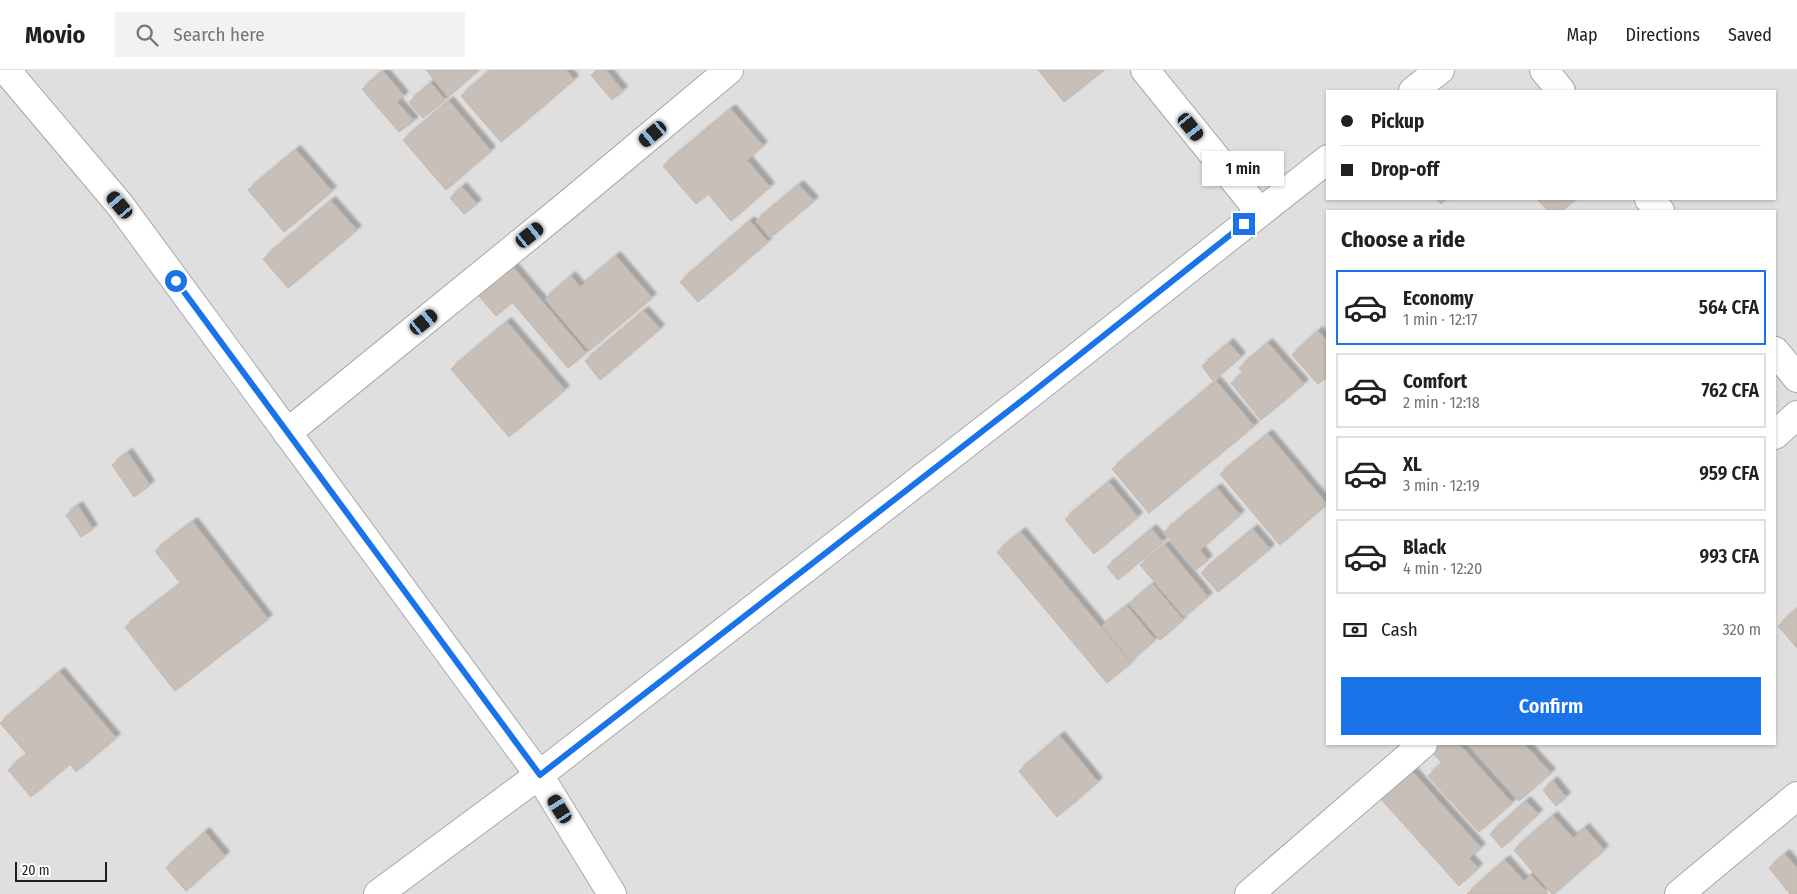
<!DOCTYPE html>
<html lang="en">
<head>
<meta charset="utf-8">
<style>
	:root { --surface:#fff; --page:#f2f2f2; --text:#202124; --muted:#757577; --line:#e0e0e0; --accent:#1a73e8 }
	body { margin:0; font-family:"Fira Sans Condensed",sans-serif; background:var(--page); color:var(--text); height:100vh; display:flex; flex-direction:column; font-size:19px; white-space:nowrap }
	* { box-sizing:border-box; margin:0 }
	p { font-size:16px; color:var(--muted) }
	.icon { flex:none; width:28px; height:28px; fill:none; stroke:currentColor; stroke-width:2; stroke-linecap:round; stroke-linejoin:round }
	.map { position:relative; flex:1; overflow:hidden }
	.sheet { position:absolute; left:1326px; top:140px; width:450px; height:535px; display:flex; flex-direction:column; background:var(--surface); border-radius:0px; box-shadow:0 1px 4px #0004 }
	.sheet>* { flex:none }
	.guide { position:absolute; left:1326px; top:20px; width:450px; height:110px; border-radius:0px; box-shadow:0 1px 4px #0004; display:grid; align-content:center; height:110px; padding:0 15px; background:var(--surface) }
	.scale { position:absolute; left:15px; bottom:12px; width:92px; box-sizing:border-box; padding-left:5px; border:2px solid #222; border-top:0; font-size:14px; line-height:18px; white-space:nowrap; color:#222; -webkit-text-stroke:4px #fff; paint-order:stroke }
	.end { position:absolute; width:22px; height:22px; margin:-11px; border:6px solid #1a73e8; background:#fff; box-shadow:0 0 0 2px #fff }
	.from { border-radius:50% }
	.bubble { position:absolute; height:35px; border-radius:0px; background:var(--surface); box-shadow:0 1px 4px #0004; font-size:16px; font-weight:600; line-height:35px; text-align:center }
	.car { position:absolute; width:15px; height:30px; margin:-15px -8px; border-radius:6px; box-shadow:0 0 4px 1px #0007; background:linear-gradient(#222 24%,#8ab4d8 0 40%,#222 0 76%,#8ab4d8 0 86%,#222 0) }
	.guide b { display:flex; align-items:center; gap:18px; height:48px; font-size:19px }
	.guide b+b { border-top:1px solid var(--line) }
	.guide i { width:12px; height:12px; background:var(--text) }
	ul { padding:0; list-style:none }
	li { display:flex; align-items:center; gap:15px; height:75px; margin:0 10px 8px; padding:0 5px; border:2px solid var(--line); border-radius:0px }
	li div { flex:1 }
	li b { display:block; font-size:19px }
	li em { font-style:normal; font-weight:600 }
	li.active { border-color:var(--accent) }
	li>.icon { width:45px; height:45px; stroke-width:1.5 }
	h2 { padding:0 15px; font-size:22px; line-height:60px }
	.pay { display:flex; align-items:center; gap:12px; height:55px; padding:0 15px; font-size:19px }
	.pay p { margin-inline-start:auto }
	.primary-button { display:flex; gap:10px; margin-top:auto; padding:10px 15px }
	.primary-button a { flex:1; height:58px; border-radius:0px; background:var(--accent); color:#fff; font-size:20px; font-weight:600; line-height:58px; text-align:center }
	header { display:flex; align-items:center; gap:30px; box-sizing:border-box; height:70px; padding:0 25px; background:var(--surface); border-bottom:1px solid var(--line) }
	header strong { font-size:24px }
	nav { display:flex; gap:28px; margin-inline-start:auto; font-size:18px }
	.search { width:350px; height:45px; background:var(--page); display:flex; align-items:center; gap:12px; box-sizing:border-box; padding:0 18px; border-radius:0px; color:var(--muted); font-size:19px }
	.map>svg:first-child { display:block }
	.residential { fill:#e0dfdf; fill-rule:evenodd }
	.building { fill:#c7bfb8; stroke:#c4b6ab; filter:url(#shadow) }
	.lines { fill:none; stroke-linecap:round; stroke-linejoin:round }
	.street-casing { stroke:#a9a9a9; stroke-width:30 }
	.street { stroke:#fff; stroke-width:28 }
	.route { stroke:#1a73e8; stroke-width:6 }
</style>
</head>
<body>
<header>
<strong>Movio</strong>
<div class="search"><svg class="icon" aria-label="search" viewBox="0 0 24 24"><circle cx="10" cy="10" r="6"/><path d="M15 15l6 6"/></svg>Search here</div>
<nav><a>Map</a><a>Directions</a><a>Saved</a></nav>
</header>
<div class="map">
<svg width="1797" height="824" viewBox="0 0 1797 824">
	<defs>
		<filter id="shadow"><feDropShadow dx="4.5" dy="-4.5" stdDeviation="1" flood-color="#0004"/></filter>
	</defs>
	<rect width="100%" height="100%" fill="#f2efe9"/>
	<path class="residential" d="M 0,0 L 1797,0 L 1797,824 L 0,824 ZM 1328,21 L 1775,21 L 1775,129 L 1328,129 ZM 1328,141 L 1775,141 L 1775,674 L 1328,674 Z"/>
	<g class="building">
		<polygon points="426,0 479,0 448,27"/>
		<polygon points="491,0 566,0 574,10 501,72 461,26"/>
		<polygon points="598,0 606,0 623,21 612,30 591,5"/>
		<polygon points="1038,0 1104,0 1064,32"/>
		<polygon points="383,1 404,26 397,32 414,51 399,62 362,19"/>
		<polygon points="431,13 445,30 423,48 409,32"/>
		<polygon points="449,31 491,81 446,120 403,70"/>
		<polygon points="731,39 763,76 747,90 770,117 731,151 708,124 696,134 663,96"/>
		<polygon points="296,80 332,121 284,162 248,120"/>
		<polygon points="799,115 814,131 770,168 756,151"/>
		<polygon points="462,117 477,134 464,144 450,128"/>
		<polygon points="1436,129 1447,129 1441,134"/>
		<polygon points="1537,129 1576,129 1562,141 1548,141"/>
		<polygon points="331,131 357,160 288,218 263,189"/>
		<polygon points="750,151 768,172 698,232 680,212"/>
		<polygon points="616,186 652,228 589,281 545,229 571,206 580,217"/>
		<polygon points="513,197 586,283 568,298 512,232 496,246 479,226"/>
		<polygon points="644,241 660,259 600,310 585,291"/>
		<polygon points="507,252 565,320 509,367 451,299"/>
		<polygon points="1318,261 1328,271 1328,306 1318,314 1292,285"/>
		<polygon points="1229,273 1241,287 1213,311 1202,296"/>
		<polygon points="1268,273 1304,314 1261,350 1231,313 1243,303 1239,298"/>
		<polygon points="1216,311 1254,356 1149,443 1112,399"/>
		<polygon points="1268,364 1327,434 1280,475 1220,404"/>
		<polygon points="128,383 150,415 134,427 112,395"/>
		<polygon points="1109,412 1138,447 1094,484 1065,449"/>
		<polygon points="1217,418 1240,445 1200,480 1208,490 1196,500 1164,462"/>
		<polygon points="78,436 93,459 81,467 66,445"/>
		<polygon points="193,452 268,549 175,621 125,557 181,514 155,481"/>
		<polygon points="1152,459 1163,472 1118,510 1107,497"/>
		<polygon points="1253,459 1270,479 1218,522 1201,503"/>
		<polygon points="1021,462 1131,593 1107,613 997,482"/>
		<polygon points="1165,475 1208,527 1184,547 1140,495"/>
		<polygon points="1153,514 1183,550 1160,570 1129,534"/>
		<polygon points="1127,536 1155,570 1131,591 1102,556"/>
		<polygon points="1797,539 1797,578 1778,556"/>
		<polygon points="60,602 116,668 76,702 70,694 31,727 8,700 27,684 0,653"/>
		<polygon points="1060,666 1098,712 1057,747 1019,701"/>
		<polygon points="1441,674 1459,674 1512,733 1479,762 1428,706 1442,693 1432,682"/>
		<polygon points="1468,674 1524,674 1551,703 1519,731"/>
		<polygon points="1410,699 1481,778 1469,788 1478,798 1459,816 1379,727"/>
		<polygon points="1553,711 1566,727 1556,736 1543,720"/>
		<polygon points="1526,731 1538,744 1502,778 1490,764"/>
		<polygon points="1553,746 1573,768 1585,758 1604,780 1554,824 1552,824 1514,780"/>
		<polygon points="205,762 225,786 186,821 166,798"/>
		<polygon points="1785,784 1797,798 1797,824 1790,824 1769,798"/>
		<polygon points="1505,790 1524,811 1531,805 1548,824 1467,824"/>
	</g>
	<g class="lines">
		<defs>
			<g id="street">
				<polyline points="6,0 120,135 539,705 612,824"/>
				<polyline points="1145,0 1260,142"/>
				<polyline points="1544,0 1561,21"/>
				<polyline points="1413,21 1440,0"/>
				<polyline points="1649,129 1660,141"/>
				<polyline points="1775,281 1797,308"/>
				<polyline points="287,363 561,140 729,0"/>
				<polyline points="1775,365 1797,345"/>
				<polyline points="378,824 539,705 1029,325 1328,89"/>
				<polyline points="1249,824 1423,674"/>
				<polyline points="1679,824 1797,726"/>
			</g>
		</defs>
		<use href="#street" class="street-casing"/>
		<use href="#street" class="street"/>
	</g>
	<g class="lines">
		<polyline class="route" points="176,211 540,705 1029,325 1244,154"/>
	</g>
</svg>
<div class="scale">20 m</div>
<i class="end from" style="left:176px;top:211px"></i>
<i class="end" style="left:1244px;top:154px"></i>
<div class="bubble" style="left:1202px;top:81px;width:82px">1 min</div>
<i class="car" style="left:1191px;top:57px;rotate:141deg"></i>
<i class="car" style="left:653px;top:64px;rotate:230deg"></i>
<i class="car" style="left:120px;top:135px;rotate:320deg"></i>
<i class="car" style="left:530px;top:165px;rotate:51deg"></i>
<i class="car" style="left:424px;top:252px;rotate:51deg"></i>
<i class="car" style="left:560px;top:739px;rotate:328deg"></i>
<div class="guide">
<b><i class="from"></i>Pickup</b>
<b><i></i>Drop-off</b>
</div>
<section class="sheet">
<h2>Choose a ride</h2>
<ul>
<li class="active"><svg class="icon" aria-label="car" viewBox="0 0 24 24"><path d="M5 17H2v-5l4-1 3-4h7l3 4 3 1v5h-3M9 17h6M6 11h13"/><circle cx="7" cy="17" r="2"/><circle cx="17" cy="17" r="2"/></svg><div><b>Economy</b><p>1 min · 12:17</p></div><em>564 CFA</em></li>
<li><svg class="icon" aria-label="car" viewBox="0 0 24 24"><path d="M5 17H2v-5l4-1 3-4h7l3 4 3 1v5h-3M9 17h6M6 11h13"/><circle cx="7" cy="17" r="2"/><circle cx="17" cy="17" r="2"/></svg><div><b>Comfort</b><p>2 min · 12:18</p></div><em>762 CFA</em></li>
<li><svg class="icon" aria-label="car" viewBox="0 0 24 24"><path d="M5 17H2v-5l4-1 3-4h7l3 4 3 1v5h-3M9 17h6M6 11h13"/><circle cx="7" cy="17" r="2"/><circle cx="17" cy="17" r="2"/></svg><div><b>XL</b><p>3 min · 12:19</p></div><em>959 CFA</em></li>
<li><svg class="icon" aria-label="car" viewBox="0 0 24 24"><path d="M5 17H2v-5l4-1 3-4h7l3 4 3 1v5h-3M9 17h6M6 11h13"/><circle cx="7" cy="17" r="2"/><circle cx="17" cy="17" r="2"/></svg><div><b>Black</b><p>4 min · 12:20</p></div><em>993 CFA</em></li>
</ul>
<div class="pay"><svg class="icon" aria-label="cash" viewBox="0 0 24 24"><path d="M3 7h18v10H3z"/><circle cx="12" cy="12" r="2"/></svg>Cash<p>320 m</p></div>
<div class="primary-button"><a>Confirm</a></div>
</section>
</div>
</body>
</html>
